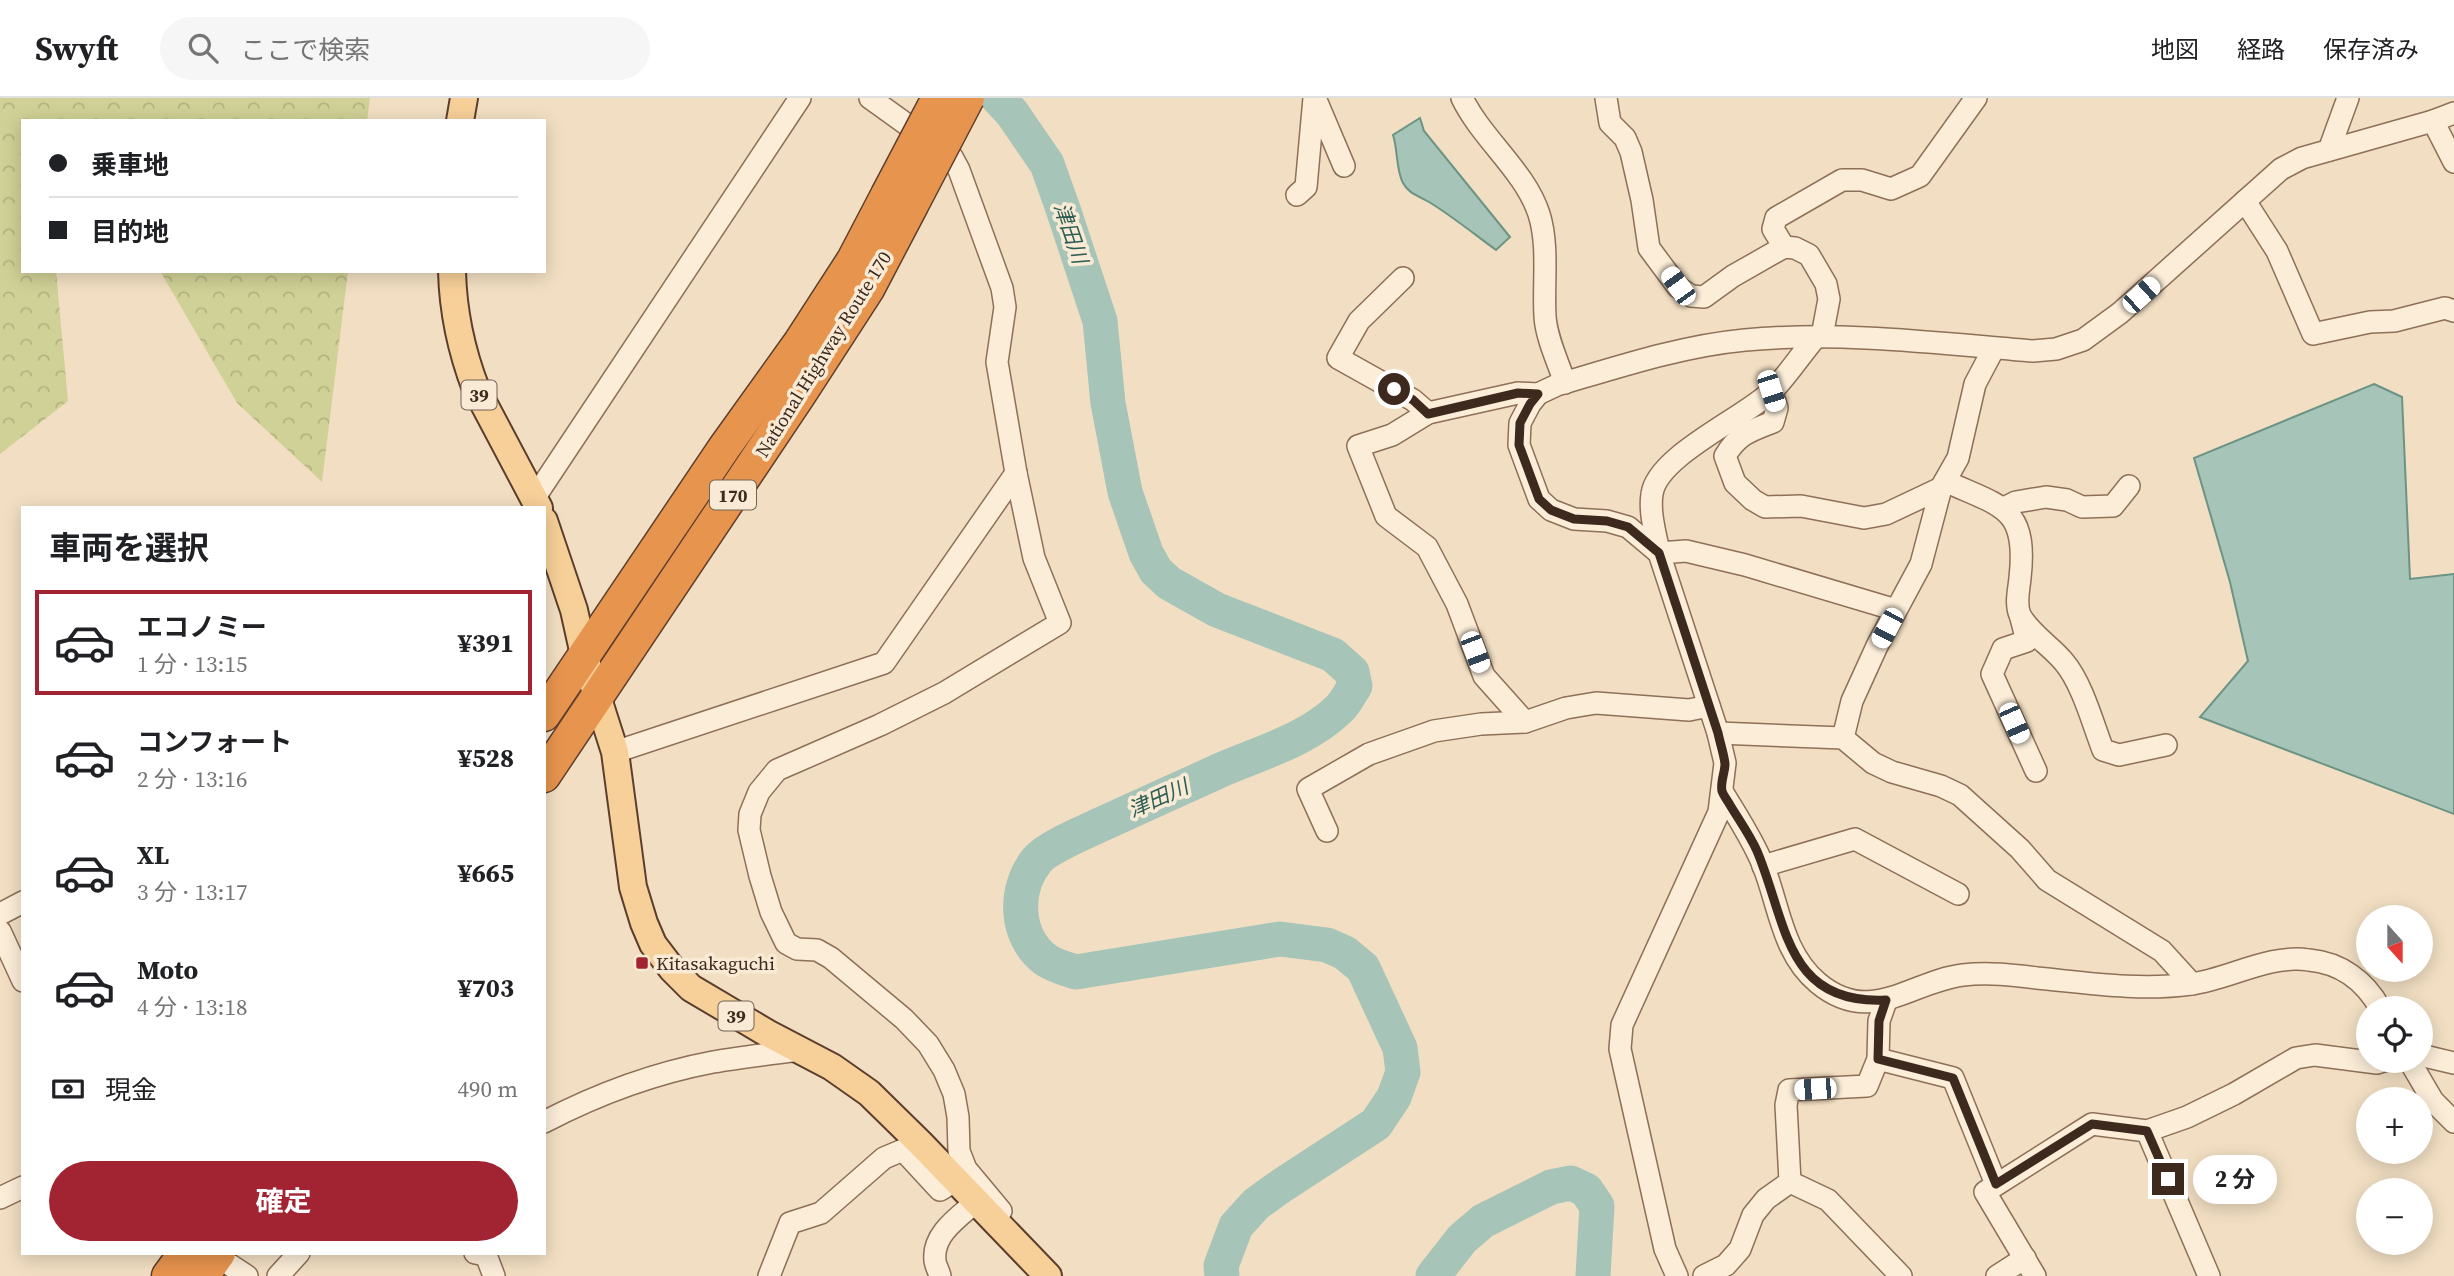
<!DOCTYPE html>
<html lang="ja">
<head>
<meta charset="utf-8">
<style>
	:root { --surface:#fff; --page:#f6f6f6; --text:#202124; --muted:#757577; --line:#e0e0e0; --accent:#a22332 }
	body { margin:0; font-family:"Source Serif 4","Noto Sans JP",serif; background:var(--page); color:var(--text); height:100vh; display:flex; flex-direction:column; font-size:26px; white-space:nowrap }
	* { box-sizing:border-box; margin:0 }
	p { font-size:23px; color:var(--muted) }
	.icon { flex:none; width:38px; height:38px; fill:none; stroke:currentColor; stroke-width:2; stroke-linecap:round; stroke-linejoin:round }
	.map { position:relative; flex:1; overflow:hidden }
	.sheet { position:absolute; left:21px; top:408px; width:525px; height:749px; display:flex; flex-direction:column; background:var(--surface); border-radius:0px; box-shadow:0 4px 18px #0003 }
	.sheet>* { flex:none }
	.guide { position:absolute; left:21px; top:21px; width:525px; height:154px; border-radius:0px; box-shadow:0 4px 18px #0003; display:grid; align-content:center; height:154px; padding:0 28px; background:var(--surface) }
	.needle { width:46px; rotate:159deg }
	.tools { position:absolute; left:2356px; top:807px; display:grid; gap:14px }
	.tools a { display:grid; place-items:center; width:77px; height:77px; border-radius:50%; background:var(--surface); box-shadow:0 4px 18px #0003; font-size:35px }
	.end { position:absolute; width:32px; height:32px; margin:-16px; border:9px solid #3d291d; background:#fff; box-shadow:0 0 0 4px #fff }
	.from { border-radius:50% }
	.bubble { position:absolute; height:49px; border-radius:24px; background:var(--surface); box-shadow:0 4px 18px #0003; font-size:23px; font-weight:700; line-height:49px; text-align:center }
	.car { position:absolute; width:21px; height:42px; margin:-21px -10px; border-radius:9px; box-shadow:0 0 5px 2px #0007; background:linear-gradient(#fff 24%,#345 0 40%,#fff 0 76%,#345 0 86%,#fff 0) }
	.guide b { display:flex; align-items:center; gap:24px; height:66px; font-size:26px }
	.guide b+b { border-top:2px solid var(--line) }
	.guide i { width:18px; height:18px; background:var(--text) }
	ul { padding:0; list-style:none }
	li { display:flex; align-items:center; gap:21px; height:105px; margin:0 14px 10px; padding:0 14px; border:4px solid transparent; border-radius:0px }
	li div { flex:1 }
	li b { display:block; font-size:26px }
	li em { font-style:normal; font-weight:700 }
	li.on { border-color:var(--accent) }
	li>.icon { width:63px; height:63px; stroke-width:1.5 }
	h2 { padding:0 28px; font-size:32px; line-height:84px }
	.pay { display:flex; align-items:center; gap:18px; height:77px; padding:0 28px; font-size:26px }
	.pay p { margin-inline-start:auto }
	.cta { display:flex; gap:14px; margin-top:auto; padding:14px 28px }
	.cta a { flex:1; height:80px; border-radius:42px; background:var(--accent); color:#fff; font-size:28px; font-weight:700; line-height:80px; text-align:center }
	header { display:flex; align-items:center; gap:42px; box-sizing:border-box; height:98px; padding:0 35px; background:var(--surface); border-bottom:2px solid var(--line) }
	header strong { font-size:33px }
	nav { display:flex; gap:38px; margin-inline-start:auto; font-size:24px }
	.search { width:490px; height:63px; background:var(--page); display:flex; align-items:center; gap:18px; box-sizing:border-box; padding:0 24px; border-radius:38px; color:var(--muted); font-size:26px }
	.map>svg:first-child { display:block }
	.forest { fill:url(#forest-crowns) }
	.water { fill:#a6c4b8; stroke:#6b9485; stroke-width:2 }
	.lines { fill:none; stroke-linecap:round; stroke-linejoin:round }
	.river { stroke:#a6c4b8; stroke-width:35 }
	.minor-casing { stroke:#8e6f58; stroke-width:24 }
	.major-casing { stroke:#5b3e2d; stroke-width:30 }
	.highway-casing { stroke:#5b3e2d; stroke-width:35 }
	.minor { stroke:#fbedd8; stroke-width:21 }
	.major { stroke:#f7d099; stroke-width:26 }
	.highway { stroke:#e7944e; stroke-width:32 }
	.highway-bridge-casing { stroke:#5b3e2d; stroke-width:35; stroke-linecap:butt }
	.highway-bridge { stroke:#e7944e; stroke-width:32 }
	.route { stroke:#3d291d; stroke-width:9 }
	.poi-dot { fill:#a22332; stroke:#f8ead4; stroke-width:2.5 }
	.labels { text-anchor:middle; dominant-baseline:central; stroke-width:7; stroke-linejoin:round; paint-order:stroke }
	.shield { fill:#f8ead4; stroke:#756354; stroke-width:2 }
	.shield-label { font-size:18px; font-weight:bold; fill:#3d291d }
	.street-label { font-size:19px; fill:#3d291d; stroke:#f8ead4 }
	.poi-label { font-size:19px; fill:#3d291d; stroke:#f8ead4; text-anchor:start }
	.water-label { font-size:21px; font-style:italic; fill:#2c5e55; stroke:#f8ead4 }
</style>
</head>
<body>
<header>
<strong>Swyft</strong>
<div class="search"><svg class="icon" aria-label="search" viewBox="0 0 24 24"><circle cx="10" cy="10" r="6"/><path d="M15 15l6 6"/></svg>ここで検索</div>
<nav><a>地図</a><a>経路</a><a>保存済み</a></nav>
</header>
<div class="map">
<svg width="2454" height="1178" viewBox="0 0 2454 1178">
	<defs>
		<pattern id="forest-crowns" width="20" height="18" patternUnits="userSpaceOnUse" patternTransform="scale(1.75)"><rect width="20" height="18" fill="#d0d196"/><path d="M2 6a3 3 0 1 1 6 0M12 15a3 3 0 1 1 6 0" fill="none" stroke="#b4b381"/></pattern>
	</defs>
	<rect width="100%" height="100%" fill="#f2dfc3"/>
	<g class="forest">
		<polygon points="0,0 370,0 367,23 23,23 23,173 56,173 68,303 0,356"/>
		<polygon points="160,173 348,173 322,384 237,305"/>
	</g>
	<g class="water">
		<path d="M 1420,20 L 1424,33 L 1510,139 L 1496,152 C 1474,136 1452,118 1429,104 C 1419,98 1409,96 1403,85 C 1396,73 1398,52 1393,37 Z"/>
		<polygon points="2374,286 2402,299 2410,481 2454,476 2454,716 2200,619 2248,563 2230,484 2194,360"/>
	</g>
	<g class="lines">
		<g class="river">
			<path d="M 998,0 L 1012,15 L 1047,66 L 1063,111 L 1100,223 L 1108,305 L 1125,394 L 1146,455 L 1156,473 L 1169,485 L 1217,512 L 1333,557 L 1352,574 L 1355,588 C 1350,595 1346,604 1340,610 C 1309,641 1263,654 1223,671 C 1183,689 1142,708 1102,726 C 1085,734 1048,749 1037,762 C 1013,792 1015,839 1046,862 C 1055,868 1066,871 1076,874 L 1280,841 L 1327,847 L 1345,855 L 1363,870 L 1400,950 L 1403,974 L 1394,999 L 1376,1026 L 1281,1088 L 1256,1106 L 1236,1128 L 1221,1168 L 1222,1178"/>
			<polyline points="1433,1178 1462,1141 1483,1123 1551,1089 1571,1085 1586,1092 1597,1108 1593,1178"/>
		</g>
		<defs>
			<g id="minor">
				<polyline points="870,0 952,59 959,72 1002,190 1005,209 997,264 1016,375 1034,460 1060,525 944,595 880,627 777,672 759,694 750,716 749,732 760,778 771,814 786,845 797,851 817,852 831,860 904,921 928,946 944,972 954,996 958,1019 959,1053 966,1071 1001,1113"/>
				<path d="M 1462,0 C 1482,41 1525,73 1539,116 C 1549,148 1543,185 1545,218 C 1546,239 1558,264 1565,285"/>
				<polyline points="1606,0 1610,25 1625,40 1631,54 1642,102 1649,150 1678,189 1691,198 1704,199 1733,178 1784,149 1795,150 1809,157 1826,186 1829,201 1822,238"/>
				<polyline points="1316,2 1344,68"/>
				<polyline points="2433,23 2454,64"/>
				<polyline points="2329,52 2348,0"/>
				<polyline points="1297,97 1306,89 1314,0"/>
				<polyline points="2245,103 2277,153 2313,236 2370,224 2394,223 2445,210 2454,213"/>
				<polyline points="1784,149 1773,131 1776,120 1842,82 1862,82 1891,91 1920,78 1976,0"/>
				<polyline points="1403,180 1359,223 1338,260 1413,302 1428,315"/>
				<path d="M 1816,239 C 1801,256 1788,277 1772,293 C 1744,320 1657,358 1652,396 C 1649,415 1656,437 1659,455 L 1686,453 L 1745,467 L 1896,512"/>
				<path d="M 1771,293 L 1777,310 L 1773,324 C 1750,333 1738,336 1725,358 L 1735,385 L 1753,402 L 1765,409 L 1801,408 L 1864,420 L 1886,416 L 1941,390"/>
				<path d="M 1945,383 C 2001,409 2028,408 2020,480 C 2019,492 2015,505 2020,517 C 2029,535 2051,548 2064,564 C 2082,585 2093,626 2103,652 L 2119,657 L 2166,647"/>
				<polyline points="535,399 800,0"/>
				<polyline points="2004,410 2016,404 2046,399 2067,402 2082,409 2113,408 2129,388"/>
				<polyline points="2021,520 2027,543 2003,551 1992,576 2036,673"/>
				<polyline points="1525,624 1484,578 1457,506 1427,449 1386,418 1358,348 1392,337 1428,315 1518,295 1538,296"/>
				<polyline points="1718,635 1843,640 1873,665 1892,674 1941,688 1960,697 2020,751 2047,782 2162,853 2192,886"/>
				<polyline points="1843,640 1852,603 1877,548 1921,466 1941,390 1958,360 1975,286 1994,250"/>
				<polyline points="615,654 884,565 1016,375"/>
				<path d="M 1722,693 C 1736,717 1752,740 1763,767 C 1779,807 1782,855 1818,885 C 1871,929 1911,883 1963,877 C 1988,874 2013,877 2037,880 C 2088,885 2140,893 2191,886 C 2230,881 2268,856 2309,862 C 2341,865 2365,883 2380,910"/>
				<polyline points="1327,733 1308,691 1369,656 1434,633 1481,626 1525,624 1566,610 1596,605 1689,612 1709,608"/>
				<polyline points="1763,768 1855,741 1958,796"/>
				<polyline points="0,816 23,804"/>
				<polyline points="0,833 23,883"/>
				<polyline points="2420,957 2454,965"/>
				<polyline points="1878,961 1953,980 1996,1086"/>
				<polyline points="2409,962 2433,1003 2454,1024"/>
				<path d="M 544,1024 C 596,997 655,975 713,964 C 741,959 770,956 799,952"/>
				<polyline points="2147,1033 2209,1178"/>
				<polyline points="1790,1084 1828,1102 1901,1178"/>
				<polyline points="0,1100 23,1089"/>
				<polyline points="212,1155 247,1178"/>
				<polyline points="475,1155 486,1157 494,1178"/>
				<polyline points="278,1178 299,1155"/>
				<polyline points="769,1178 790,1125 821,1115 884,1060 903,1052 940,1092 956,1082"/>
				<path d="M 940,1178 C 939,1173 935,1167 935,1162 C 932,1136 960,1118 977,1103"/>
				<path d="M 1677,1178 L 1665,1151 L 1620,951 L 1622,927 L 1719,714 L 1725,665 L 1718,635 L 1659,455 L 1628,429 L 1607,423 L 1574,421 L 1551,412 L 1539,401 L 1519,347 L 1520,325 L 1530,306 L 1538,296 L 1557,287 C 1618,269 1681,248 1745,242 C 1841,233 1937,245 2033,253 L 2056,251 L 2083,242 L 2120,215 L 2281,71 L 2302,60 L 2433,23 L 2454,15"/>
				<polyline points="1704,1178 1726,1167 1740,1151 1753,1117 1766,1101 1790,1084 1786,1007 1789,992 1867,988 1878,961 1879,923 1886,903"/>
				<polyline points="1997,1178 2025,1160"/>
				<polyline points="2035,1178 1985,1094 2092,1026 2147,1033 2187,1019 2234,996 2296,960 2315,957 2377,965 2387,962"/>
			</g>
			<g id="major">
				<polyline points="460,23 464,0"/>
				<path d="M 452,173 C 453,215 461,252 476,291 L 539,410"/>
				<polyline points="544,423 574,512 584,557 615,654 633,789 644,825 653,846 672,871 691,890 767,935 832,969 869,995 920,1045 1048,1178"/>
			</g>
			<g id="highway">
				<polyline points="544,617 724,350 800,244 853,162 887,97"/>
				<polyline points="544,678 800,296 868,191 911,109"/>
				<polyline points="168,1178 185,1155"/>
				<polyline points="203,1178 219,1155"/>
			</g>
		</defs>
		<use href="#minor" class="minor-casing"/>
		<use href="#major" class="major-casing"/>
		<use href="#highway" class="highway-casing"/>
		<use href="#minor" class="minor"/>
		<use href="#major" class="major"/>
		<use href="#highway" class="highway"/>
		<defs>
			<g id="highway-bridge">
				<polyline points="887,97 938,0"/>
				<polyline points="911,109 968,0"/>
			</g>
		</defs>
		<use href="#highway-bridge" class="highway-bridge-casing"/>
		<use href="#highway-bridge" class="highway-bridge"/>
	</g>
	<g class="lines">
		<path class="route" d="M 1394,291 L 1413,302 L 1428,316 L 1518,295 L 1538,296 L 1530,306 L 1520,325 L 1519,347 L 1539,401 L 1551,412 L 1574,421 L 1607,423 L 1628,429 L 1659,455 L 1718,635 C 1720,645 1724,656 1725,666 C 1725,674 1720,685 1722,693 C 1723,697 1728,703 1730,707 C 1739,722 1750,737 1757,753 C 1787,824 1785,907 1886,902 L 1879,923 L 1878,961 L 1953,980 L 1996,1086 L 2092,1026 L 2147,1033 L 2168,1081"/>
	</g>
	<rect class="poi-dot" x="635" y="858" width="14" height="14" rx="3.5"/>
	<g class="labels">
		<g class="shield">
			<rect x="461.5" y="282.5" width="35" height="29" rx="5"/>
			<rect x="710" y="382.5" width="46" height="29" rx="5"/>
			<rect x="718.5" y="903.5" width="35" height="29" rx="5"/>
		</g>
		<g class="shield-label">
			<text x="479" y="297">39</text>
			<text x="733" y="397">170</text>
			<text x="736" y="918">39</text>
		</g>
		<g class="street-label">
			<text transform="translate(823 256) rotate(-58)">National Highway Route 170</text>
		</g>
		<g class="poi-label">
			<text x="656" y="865">Kitasakaguchi</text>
		</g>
		<g class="water-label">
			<text transform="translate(1071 135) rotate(71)">津田川</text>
			<text transform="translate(1158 700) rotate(-24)">津田川</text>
		</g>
	</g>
</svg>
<div class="tools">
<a><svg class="needle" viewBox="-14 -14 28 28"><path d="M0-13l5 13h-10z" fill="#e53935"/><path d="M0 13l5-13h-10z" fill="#757577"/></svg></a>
<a><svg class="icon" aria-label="locate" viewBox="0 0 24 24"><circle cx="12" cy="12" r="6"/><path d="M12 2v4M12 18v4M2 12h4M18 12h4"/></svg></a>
<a>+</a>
<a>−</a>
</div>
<i class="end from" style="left:1394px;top:291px"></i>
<i class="end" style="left:2168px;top:1081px"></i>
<div class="bubble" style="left:2193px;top:1057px;width:84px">2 分</div>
<i class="car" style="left:1678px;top:188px;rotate:324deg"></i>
<i class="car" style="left:2141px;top:197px;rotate:48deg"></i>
<i class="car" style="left:1771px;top:293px;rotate:162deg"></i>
<i class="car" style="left:1887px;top:530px;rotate:208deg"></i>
<i class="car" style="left:1475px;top:554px;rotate:159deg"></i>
<i class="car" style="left:2014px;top:625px;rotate:156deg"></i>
<i class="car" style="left:1815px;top:991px;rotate:267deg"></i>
<div class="guide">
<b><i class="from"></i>乗車地</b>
<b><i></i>目的地</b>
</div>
<section class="sheet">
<h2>車両を選択</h2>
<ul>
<li class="on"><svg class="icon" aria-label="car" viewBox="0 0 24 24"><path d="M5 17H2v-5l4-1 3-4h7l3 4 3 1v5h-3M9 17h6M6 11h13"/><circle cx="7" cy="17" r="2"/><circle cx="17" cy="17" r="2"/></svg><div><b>エコノミー</b><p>1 分 · 13:15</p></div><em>¥391</em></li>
<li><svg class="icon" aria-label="car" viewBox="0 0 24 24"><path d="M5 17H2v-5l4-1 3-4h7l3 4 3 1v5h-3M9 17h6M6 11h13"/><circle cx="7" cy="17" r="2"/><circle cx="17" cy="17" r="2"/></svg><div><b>コンフォート</b><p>2 分 · 13:16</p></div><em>¥528</em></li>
<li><svg class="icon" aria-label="car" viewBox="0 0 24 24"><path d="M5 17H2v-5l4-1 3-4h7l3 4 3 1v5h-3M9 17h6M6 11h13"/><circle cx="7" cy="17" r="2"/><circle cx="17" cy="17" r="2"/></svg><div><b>XL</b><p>3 分 · 13:17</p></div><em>¥665</em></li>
<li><svg class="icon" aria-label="car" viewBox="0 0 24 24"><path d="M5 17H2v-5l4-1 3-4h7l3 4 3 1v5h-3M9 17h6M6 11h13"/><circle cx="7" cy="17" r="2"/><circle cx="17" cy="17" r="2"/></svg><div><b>Moto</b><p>4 分 · 13:18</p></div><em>¥703</em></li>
</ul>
<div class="pay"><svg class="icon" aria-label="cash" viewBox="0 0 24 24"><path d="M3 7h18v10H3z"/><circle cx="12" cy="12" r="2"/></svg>現金<p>490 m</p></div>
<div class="cta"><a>確定</a></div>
</section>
</div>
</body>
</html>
